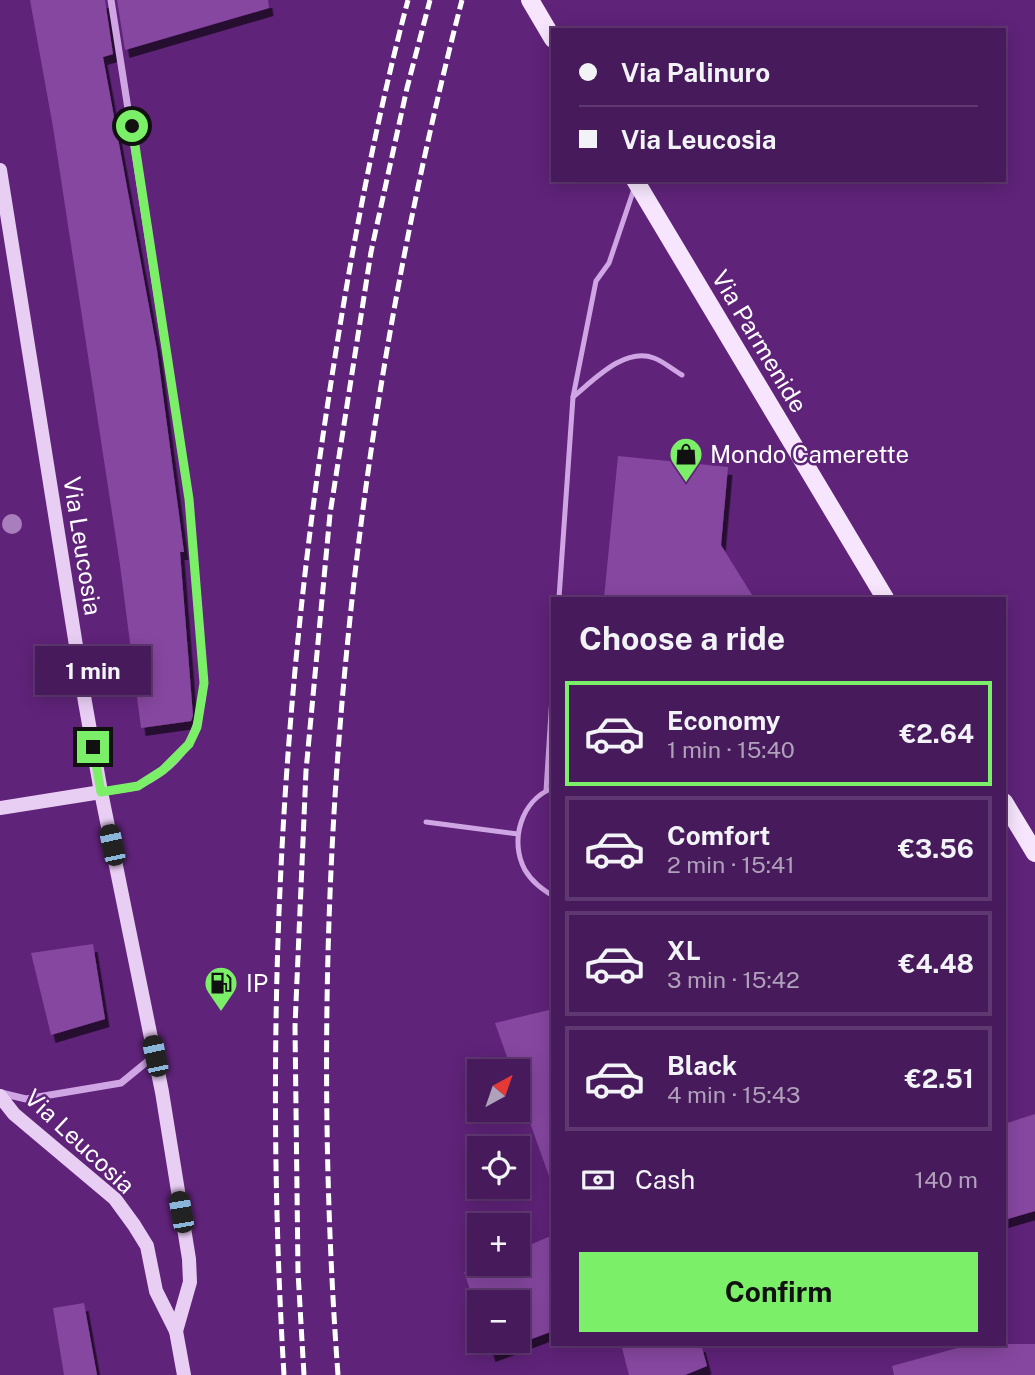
<!DOCTYPE html>
<html lang="en">
<head>
<meta charset="utf-8">
<style>
	:root { --surface:#471a5b; --page:#4e2361; --text:#f1f3f6; --muted:#b0a1bb; --line:#5f3871; --accent:#7cef68 }
	body { margin:0; font-family:"Public Sans",sans-serif; background:var(--page); color:var(--text); height:100vh; display:flex; flex-direction:column; font-size:26px; white-space:nowrap }
	* { box-sizing:border-box; margin:0 }
	p { font-size:23px; color:var(--muted) }
	.icon { flex:none; width:38px; height:38px; fill:none; stroke:currentColor; stroke-width:2; stroke-linecap:round; stroke-linejoin:round }
	.map { position:relative; flex:1; overflow:hidden }
	.drawer { position:absolute; left:551px; top:597px; width:455px; height:749px; display:flex; flex-direction:column; background:var(--surface); border-radius:0px; box-shadow:0 4px 18px #0003,0 0 0 2px var(--line) }
	.drawer>* { flex:none }
	.hud { position:absolute; left:551px; top:28px; width:455px; height:154px; border-radius:0px; box-shadow:0 4px 18px #0003,0 0 0 2px var(--line); display:grid; align-content:center; height:154px; padding:0 28px; background:var(--surface) }
	.needle { width:46px; rotate:40deg }
	.buttons { position:absolute; left:467px; top:1059px; display:grid; gap:14px }
	.buttons a { display:grid; place-items:center; width:63px; height:63px; border-radius:0px; background:var(--surface); box-shadow:0 4px 18px #0003,0 0 0 2px var(--line); font-size:35px }
	.end { position:absolute; width:32px; height:32px; margin:-16px; border:9px solid #7cef68; background:#111; box-shadow:0 0 0 4px #111 }
	.from { border-radius:50% }
	.bubble { position:absolute; height:49px; border-radius:0px; background:var(--surface); box-shadow:0 4px 18px #0003,0 0 0 2px var(--line); font-size:23px; font-weight:700; line-height:49px; text-align:center }
	.car { position:absolute; width:21px; height:42px; margin:-21px -10px; border-radius:9px; box-shadow:0 0 5px 2px #0007; background:linear-gradient(#222 24%,#8ab4d8 0 40%,#222 0 76%,#8ab4d8 0 86%,#222 0) }
	.hud b { display:flex; align-items:center; gap:24px; height:66px; font-size:26px }
	.hud b+b { border-top:2px solid var(--line) }
	.hud i { width:18px; height:18px; background:var(--text) }
	ul { padding:0; list-style:none }
	li { display:flex; align-items:center; gap:21px; height:105px; margin:0 14px 10px; padding:0 14px; border:4px solid var(--line); border-radius:0px }
	li div { flex:1 }
	li b { display:block; font-size:26px }
	li em { font-style:normal; font-weight:700 }
	li.selected { border-color:var(--accent) }
	li>.icon { width:63px; height:63px; stroke-width:1.5 }
	h2 { padding:0 28px; font-size:32px; line-height:84px }
	.pay { display:flex; align-items:center; gap:18px; height:77px; padding:0 28px; font-size:26px }
	.pay p { margin-inline-start:auto }
	.action { display:flex; gap:14px; margin-top:auto; padding:14px 28px }
	.action a { flex:1; height:80px; border-radius:0px; background:var(--accent); color:#111; font-size:28px; font-weight:700; line-height:80px; text-align:center }
	.map>svg:first-child { display:block }
	.building { fill:#8647a0; filter:url(#shadow) }
	.lines { fill:none; stroke-linecap:round; stroke-linejoin:round }
	.service { stroke:#d0a5e4; stroke-width:5 }
	.minor { stroke:#d0a5e4; stroke-width:7 }
	.secondary { stroke:#e9cef4; stroke-width:14 }
	.primary { stroke:#f6e5fc; stroke-width:18 }
	.rail { stroke:#fff; stroke-width:5; stroke-dasharray:12 5; stroke-linecap:butt }
	.tree { fill:#a97ebc }
	.route { stroke:#7cef68; stroke-width:9 }
	.labels { text-anchor:middle; dominant-baseline:central; stroke-width:5; stroke-linejoin:round; paint-order:stroke }
	.street-label { font-size:24px; fill:#fff; stroke:#5f2379 }
	.poi-label { font-size:24px; fill:#fff; stroke:#5f2379; text-anchor:start }
</style>
</head>
<body>
<div class="map">
<svg width="1035" height="1375" viewBox="0 0 1035 1375">
	<defs>
		<filter id="shadow"><feDropShadow dx="4.5" dy="8" stdDeviation="0" flood-color="#0009"/></filter>
	</defs>
	<rect width="100%" height="100%" fill="#5f2379"/>
	<g class="building">
		<polygon points="30,0 105,0 113,54 103,57 157,350 184,552 180,552 193,716 191,721 141,728 120,565 53,127"/>
		<polygon points="117,0 268,0 269,8 125,50"/>
		<polygon points="618,456 728,467 721,545 754,598 604,598"/>
		<polygon points="93,944 105,1019 51,1035 31,953"/>
		<polygon points="553,1009 553,1175 549,1176 518,1089 518,1071 512,1071 495,1023"/>
		<polygon points="1035,1114 1035,1211 1004,1220 1004,1124"/>
		<polygon points="553,1235 553,1331 491,1354 487,1340 518,1340 518,1302 480,1302 480,1319 464,1272 485,1264 518,1264 518,1250"/>
		<polygon points="84,1303 97,1375 64,1375 53,1308"/>
		<polygon points="621,1344 701,1344 707,1366 685,1375 629,1375"/>
		<polygon points="972,1344 1035,1344 1035,1375 894,1375 892,1366"/>
	</g>
	<g class="lines">
		<g class="service">
			<path d="M 573,397 C 594,380 624,347 654,358 C 663,361 673,370 682,375"/>
			<polyline points="559,598 573,397 596,281 609,263 634,189"/>
			<path d="M 553,788 C 521,800 509,841 525,870 C 532,882 542,889 553,896"/>
			<polyline points="546,791 553,681"/>
			<polyline points="426,822 518,834"/>
		</g>
		<g class="minor">
			<path d="M 102,792 C 113,790 129,790 140,785 C 186,763 200,732 204,683 L 189,499 L 111,0"/>
			<polyline points="1,1093 26,1099 121,1083 154,1056"/>
		</g>
		<g class="secondary">
			<polyline points="0,170 85,702 101,792 162,1092 189,1259 190,1282 176,1331"/>
			<polyline points="0,808 101,792"/>
			<polyline points="0,1096 14,1114 115,1199 134,1225 147,1246 156,1291 176,1331 184,1375"/>
		</g>
		<g class="primary">
			<polyline points="530,0 553,39"/>
			<polyline points="635,180 885,598"/>
			<polyline points="1004,802 1035,853"/>
		</g>
		<g class="rail">
			<path d="M 284,1375 C 264,1046 279,715 330,389 C 350,258 374,128 408,0"/>
			<polyline points="304,1375 298,1272 295,1026 306,771 330,514 371,252 407,88 430,0"/>
			<path d="M 338,1375 C 304,915 346,447 462,0"/>
		</g>
	</g>
	<circle class="tree" cx="12" cy="524" r="10"/>
	<g class="lines">
		<polyline class="route" points="93,747 101,792 138,786 163,770 189,744 197,727 204,683 189,499 132,126"/>
	</g>
	<defs>
		<symbol id="shop-pin" viewBox="-11 -11 22 30"><path d="M0 17L-7.5 6A9.5 9.5 0 1 1 7.5 6Z" fill="#7cef68" stroke="#5f2379"/><path d="M-5-2.5h2.3a2.7 3.5 0 0 1 5.4 0H5L5.5 6h-11ZM-1.5-2.5h3a1.5 2.3 0 0 0-3 0Z" fill="#111"/></symbol>
		<symbol id="fuel-pin" viewBox="-11 -11 22 30"><path d="M0 17L-7.5 6A9.5 9.5 0 1 1 7.5 6Z" fill="#7cef68" stroke="#5f2379"/><path d="M-5.5-6h7V0h2V4h1.3V-2.5L3-4.5l.8-.8L6-3V5H2.5V1h-1V6h-7ZM-4.2-4.7v3.2H.2V-4.7Z" fill="#111"/></symbol>
	</defs>
	<g fill-rule="evenodd">
		<use href="#shop-pin" x="667" y="435" width="38" height="52"/>
		<use href="#fuel-pin" x="202" y="964" width="38" height="52"/>
	</g>
	<g class="labels">
		<g class="street-label">
			<text transform="translate(760 341) rotate(59)">Via Parmenide</text>
			<text transform="translate(83 546) rotate(81)">Via Leucosia</text>
			<text transform="translate(80 1141) rotate(43)">Via Leucosia</text>
		</g>
		<g class="poi-label">
			<text x="710" y="454">Mondo Camerette</text>
			<text x="246" y="983">IP</text>
		</g>
	</g>
</svg>
<div class="buttons">
<a><svg class="needle" viewBox="-14 -14 28 28"><path d="M0-13l5 13h-10z" fill="#e53935"/><path d="M0 13l5-13h-10z" fill="#b0a1bb"/></svg></a>
<a><svg class="icon" aria-label="locate" viewBox="0 0 24 24"><circle cx="12" cy="12" r="6"/><path d="M12 2v4M12 18v4M2 12h4M18 12h4"/></svg></a>
<a>+</a>
<a>−</a>
</div>
<i class="end from" style="left:132px;top:126px"></i>
<i class="end" style="left:93px;top:747px"></i>
<div class="bubble" style="left:35px;top:646px;width:116px">1 min</div>
<i class="car" style="left:112px;top:845px;rotate:348deg"></i>
<i class="car" style="left:155px;top:1056px;rotate:348deg"></i>
<i class="car" style="left:181px;top:1212px;rotate:350deg"></i>
<div class="hud">
<b><i class="from"></i>Via Palinuro</b>
<b><i></i>Via Leucosia</b>
</div>
<section class="drawer">
<h2>Choose a ride</h2>
<ul>
<li class="selected"><svg class="icon" aria-label="car" viewBox="0 0 24 24"><path d="M5 17H2v-5l4-1 3-4h7l3 4 3 1v5h-3M9 17h6M6 11h13"/><circle cx="7" cy="17" r="2"/><circle cx="17" cy="17" r="2"/></svg><div><b>Economy</b><p>1 min · 15:40</p></div><em>€2.64</em></li>
<li><svg class="icon" aria-label="car" viewBox="0 0 24 24"><path d="M5 17H2v-5l4-1 3-4h7l3 4 3 1v5h-3M9 17h6M6 11h13"/><circle cx="7" cy="17" r="2"/><circle cx="17" cy="17" r="2"/></svg><div><b>Comfort</b><p>2 min · 15:41</p></div><em>€3.56</em></li>
<li><svg class="icon" aria-label="car" viewBox="0 0 24 24"><path d="M5 17H2v-5l4-1 3-4h7l3 4 3 1v5h-3M9 17h6M6 11h13"/><circle cx="7" cy="17" r="2"/><circle cx="17" cy="17" r="2"/></svg><div><b>XL</b><p>3 min · 15:42</p></div><em>€4.48</em></li>
<li><svg class="icon" aria-label="car" viewBox="0 0 24 24"><path d="M5 17H2v-5l4-1 3-4h7l3 4 3 1v5h-3M9 17h6M6 11h13"/><circle cx="7" cy="17" r="2"/><circle cx="17" cy="17" r="2"/></svg><div><b>Black</b><p>4 min · 15:43</p></div><em>€2.51</em></li>
</ul>
<div class="pay"><svg class="icon" aria-label="cash" viewBox="0 0 24 24"><path d="M3 7h18v10H3z"/><circle cx="12" cy="12" r="2"/></svg>Cash<p>140 m</p></div>
<div class="action"><a>Confirm</a></div>
</section>
</div>
</body>
</html>
